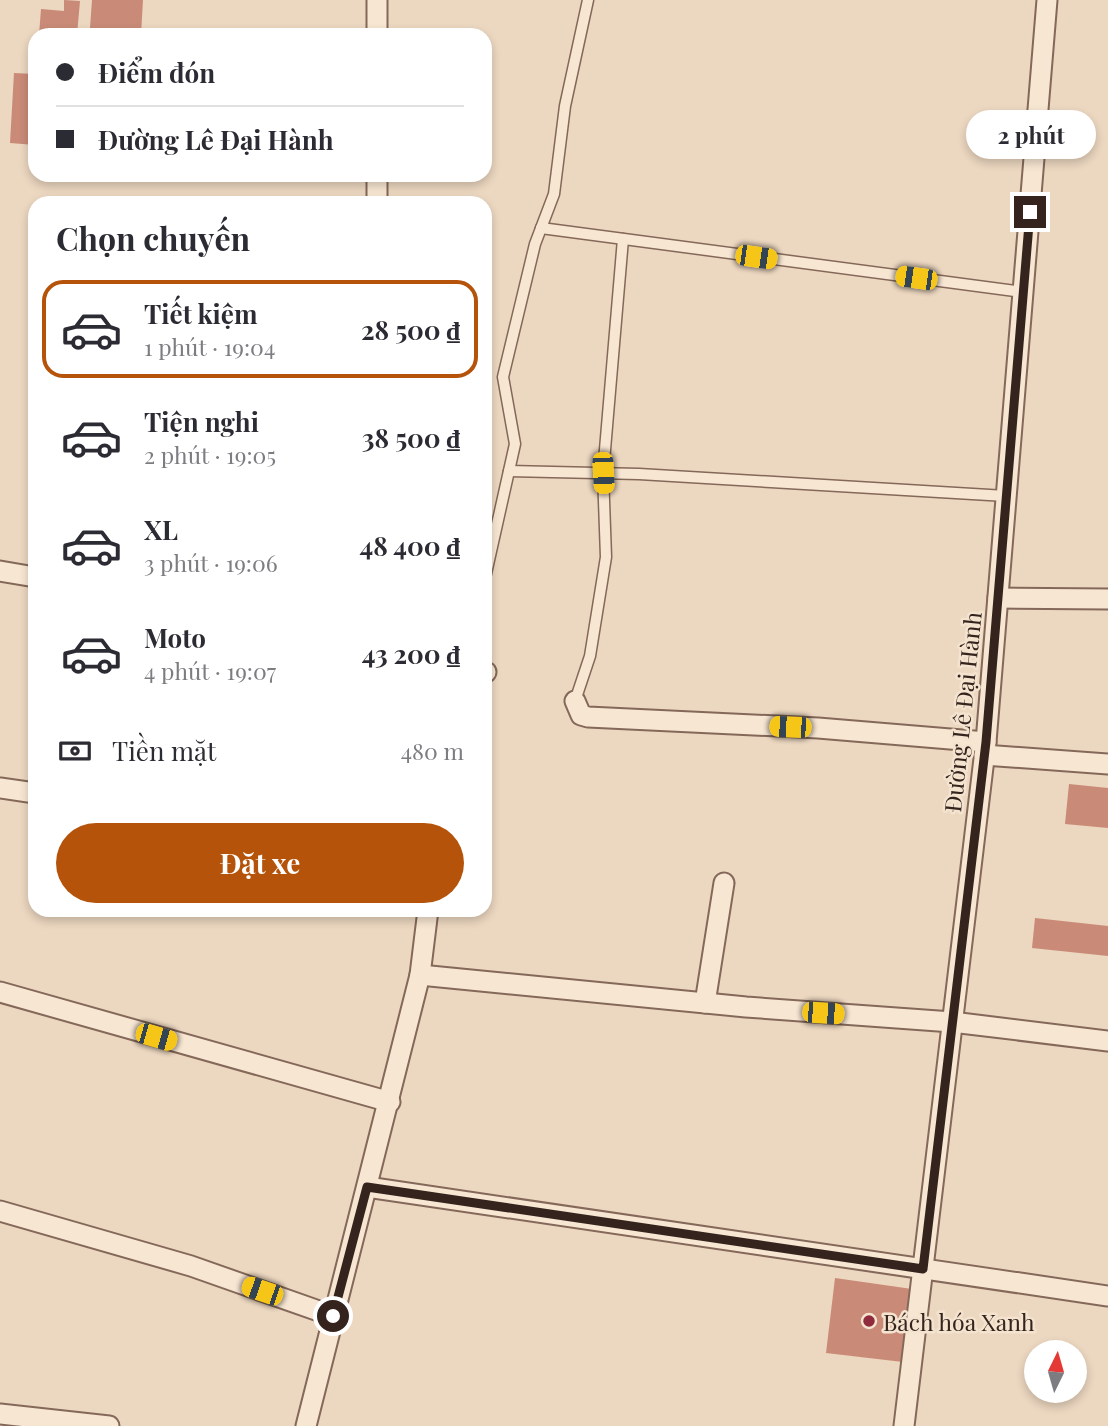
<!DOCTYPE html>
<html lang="vi">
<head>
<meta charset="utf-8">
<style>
	:root { --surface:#fff; --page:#f2f2f3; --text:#2b2b33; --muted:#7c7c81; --line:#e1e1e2; --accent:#b45309 }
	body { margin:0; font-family:"Playfair Display",serif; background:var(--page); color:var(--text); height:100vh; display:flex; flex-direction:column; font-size:26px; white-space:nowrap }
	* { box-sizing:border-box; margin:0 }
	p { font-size:23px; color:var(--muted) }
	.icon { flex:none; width:38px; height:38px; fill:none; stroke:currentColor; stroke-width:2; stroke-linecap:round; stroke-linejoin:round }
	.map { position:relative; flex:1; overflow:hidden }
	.details { position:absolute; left:28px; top:196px; width:464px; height:721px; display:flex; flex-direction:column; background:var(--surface); border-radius:21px; box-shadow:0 4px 10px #0003 }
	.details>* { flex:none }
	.banner { position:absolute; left:28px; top:28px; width:464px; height:154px; border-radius:21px; box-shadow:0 4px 10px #0003; display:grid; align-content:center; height:154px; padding:0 28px; background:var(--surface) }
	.needle { width:46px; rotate:5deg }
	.buttons { position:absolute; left:1024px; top:1340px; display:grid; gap:14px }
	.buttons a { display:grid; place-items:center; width:63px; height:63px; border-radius:50%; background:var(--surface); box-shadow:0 4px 10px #0003; font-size:35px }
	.end { position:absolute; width:32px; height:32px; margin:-16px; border:9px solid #34241d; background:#fff; box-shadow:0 0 0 4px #fff }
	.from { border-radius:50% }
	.bubble { position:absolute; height:49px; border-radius:24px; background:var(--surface); box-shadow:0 4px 10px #0003; font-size:23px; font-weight:700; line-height:49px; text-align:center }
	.car { position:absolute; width:21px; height:42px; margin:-21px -10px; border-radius:9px; box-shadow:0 0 5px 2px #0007; background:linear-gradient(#f5c518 24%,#345 0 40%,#f5c518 0 76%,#345 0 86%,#f5c518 0) }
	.banner b { display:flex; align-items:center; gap:24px; height:66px; font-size:26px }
	.banner b+b { border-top:2px solid var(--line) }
	.banner i { width:18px; height:18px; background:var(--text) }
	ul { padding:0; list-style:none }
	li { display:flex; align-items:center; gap:21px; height:98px; margin:0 14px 10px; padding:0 14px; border:4px solid transparent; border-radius:21px }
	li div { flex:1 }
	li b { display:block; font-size:26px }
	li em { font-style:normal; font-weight:700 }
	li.selected { border-color:var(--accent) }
	li>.icon { width:63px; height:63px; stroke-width:1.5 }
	h2 { padding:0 28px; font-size:32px; line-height:84px }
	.pay { display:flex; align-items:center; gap:18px; height:77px; padding:0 28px; font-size:26px }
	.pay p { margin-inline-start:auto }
	.action { display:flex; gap:14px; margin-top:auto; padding:14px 28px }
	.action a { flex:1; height:80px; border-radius:42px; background:var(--accent); color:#fff; font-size:28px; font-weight:700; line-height:80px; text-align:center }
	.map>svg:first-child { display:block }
	.building { fill:#c98b77 }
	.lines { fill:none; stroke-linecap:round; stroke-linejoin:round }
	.service-casing { stroke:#846859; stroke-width:13 }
	.minor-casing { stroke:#846859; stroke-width:23 }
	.service { stroke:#f7e6d2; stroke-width:10 }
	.minor { stroke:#f7e6d2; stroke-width:19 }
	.route { stroke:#34241d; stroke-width:9 }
	.poi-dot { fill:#902b3e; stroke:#f4e3cf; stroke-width:2.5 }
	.labels { text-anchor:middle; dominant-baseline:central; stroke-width:5; stroke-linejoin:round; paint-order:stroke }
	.street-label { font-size:23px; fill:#34241d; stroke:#f4e3cf }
	.poi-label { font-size:23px; fill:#34241d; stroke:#f4e3cf; text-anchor:start }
</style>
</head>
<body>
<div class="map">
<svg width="1108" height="1426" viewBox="0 0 1108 1426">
	<rect width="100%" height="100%" fill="#ecd7c0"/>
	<g class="building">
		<polygon points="64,0 80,1 77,35 39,35 41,9 64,11"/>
		<polygon points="92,0 143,0 141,35 106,35 106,29 90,28"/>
		<polygon points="14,73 35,74 35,145 10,143"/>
		<polygon points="1069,784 1108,788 1108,828 1065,824"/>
		<polygon points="1035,918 1108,926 1108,956 1032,948"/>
		<polygon points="835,1278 912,1289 903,1362 826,1353"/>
	</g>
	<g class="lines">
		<defs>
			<g id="service">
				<polyline points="541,228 1023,292"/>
				<polyline points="509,471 639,474 1006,496"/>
				<polyline points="485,578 515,444 503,377 535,244 554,194 565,106 588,0"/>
				<polyline points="575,701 590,656 606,557 603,473 623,239"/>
			</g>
			<g id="minor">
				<polyline points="377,0 377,35"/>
				<polyline points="377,203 377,175"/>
				<polyline points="0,571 35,577"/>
				<polyline points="998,598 1108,599"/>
				<polyline points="485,672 486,672"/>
				<polyline points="575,701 581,715 588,717 818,728 986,742"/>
				<polyline points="984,755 1108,764"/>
				<polyline points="0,788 35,793"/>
				<polyline points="420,975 746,1007 952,1022 1108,1041"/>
				<polyline points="0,992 390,1102"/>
				<polyline points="705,1003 724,883"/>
				<polyline points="367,1187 1108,1296"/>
				<polyline points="0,1211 191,1266 333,1316"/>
				<polyline points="0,1414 109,1426"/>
				<polyline points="306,1426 420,975 428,910"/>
				<polyline points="904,1426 986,742 1047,0"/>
			</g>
		</defs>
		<use href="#service" class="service-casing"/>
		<use href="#minor" class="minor-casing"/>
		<use href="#service" class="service"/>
		<use href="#minor" class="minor"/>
	</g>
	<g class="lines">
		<polyline class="route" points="333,1316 367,1187 923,1269 986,742 1030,212"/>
	</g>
	<circle class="poi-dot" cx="869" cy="1321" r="7"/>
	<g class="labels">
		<g class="street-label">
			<text transform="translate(962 712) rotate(-84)">Đường Lê Đại Hành</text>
		</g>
		<g class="poi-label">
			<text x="883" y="1321">Bách hóa Xanh</text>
		</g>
	</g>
</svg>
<div class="buttons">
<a><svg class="needle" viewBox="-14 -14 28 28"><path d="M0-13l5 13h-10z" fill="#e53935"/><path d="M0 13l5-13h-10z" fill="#7c7c81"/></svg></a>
</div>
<i class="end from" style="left:333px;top:1316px"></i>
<i class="end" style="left:1030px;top:212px"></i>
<div class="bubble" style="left:966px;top:110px;width:130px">2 phút</div>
<i class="car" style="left:756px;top:257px;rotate:98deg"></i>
<i class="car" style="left:916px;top:278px;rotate:278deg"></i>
<i class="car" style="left:603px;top:473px;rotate:177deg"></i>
<i class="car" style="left:790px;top:727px;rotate:272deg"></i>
<i class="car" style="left:823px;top:1013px;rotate:94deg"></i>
<i class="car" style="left:156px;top:1037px;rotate:106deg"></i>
<i class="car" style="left:262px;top:1291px;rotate:289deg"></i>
<div class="banner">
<b><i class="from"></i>Điểm đón</b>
<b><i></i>Đường Lê Đại Hành</b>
</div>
<section class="details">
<h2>Chọn chuyến</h2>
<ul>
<li class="selected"><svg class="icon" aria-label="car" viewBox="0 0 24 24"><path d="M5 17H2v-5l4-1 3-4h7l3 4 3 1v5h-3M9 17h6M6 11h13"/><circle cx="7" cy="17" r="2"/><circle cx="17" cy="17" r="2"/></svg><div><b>Tiết kiệm</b><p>1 phút · 19:04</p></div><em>28 500 ₫</em></li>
<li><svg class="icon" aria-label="car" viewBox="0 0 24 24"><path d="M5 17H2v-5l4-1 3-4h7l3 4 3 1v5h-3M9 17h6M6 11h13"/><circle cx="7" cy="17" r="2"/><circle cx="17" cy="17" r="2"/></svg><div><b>Tiện nghi</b><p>2 phút · 19:05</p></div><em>38 500 ₫</em></li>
<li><svg class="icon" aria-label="car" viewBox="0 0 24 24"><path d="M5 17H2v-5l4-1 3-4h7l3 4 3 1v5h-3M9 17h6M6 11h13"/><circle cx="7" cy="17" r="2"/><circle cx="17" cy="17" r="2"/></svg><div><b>XL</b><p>3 phút · 19:06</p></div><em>48 400 ₫</em></li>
<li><svg class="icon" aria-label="car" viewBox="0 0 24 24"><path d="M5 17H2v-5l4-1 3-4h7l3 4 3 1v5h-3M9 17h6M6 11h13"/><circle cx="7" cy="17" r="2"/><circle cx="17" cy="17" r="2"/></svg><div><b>Moto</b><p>4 phút · 19:07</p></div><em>43 200 ₫</em></li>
</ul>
<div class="pay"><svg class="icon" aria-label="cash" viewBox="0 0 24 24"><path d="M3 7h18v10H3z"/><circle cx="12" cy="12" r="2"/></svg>Tiền mặt<p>480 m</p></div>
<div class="action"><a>Đặt xe</a></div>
</section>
</div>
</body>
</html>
